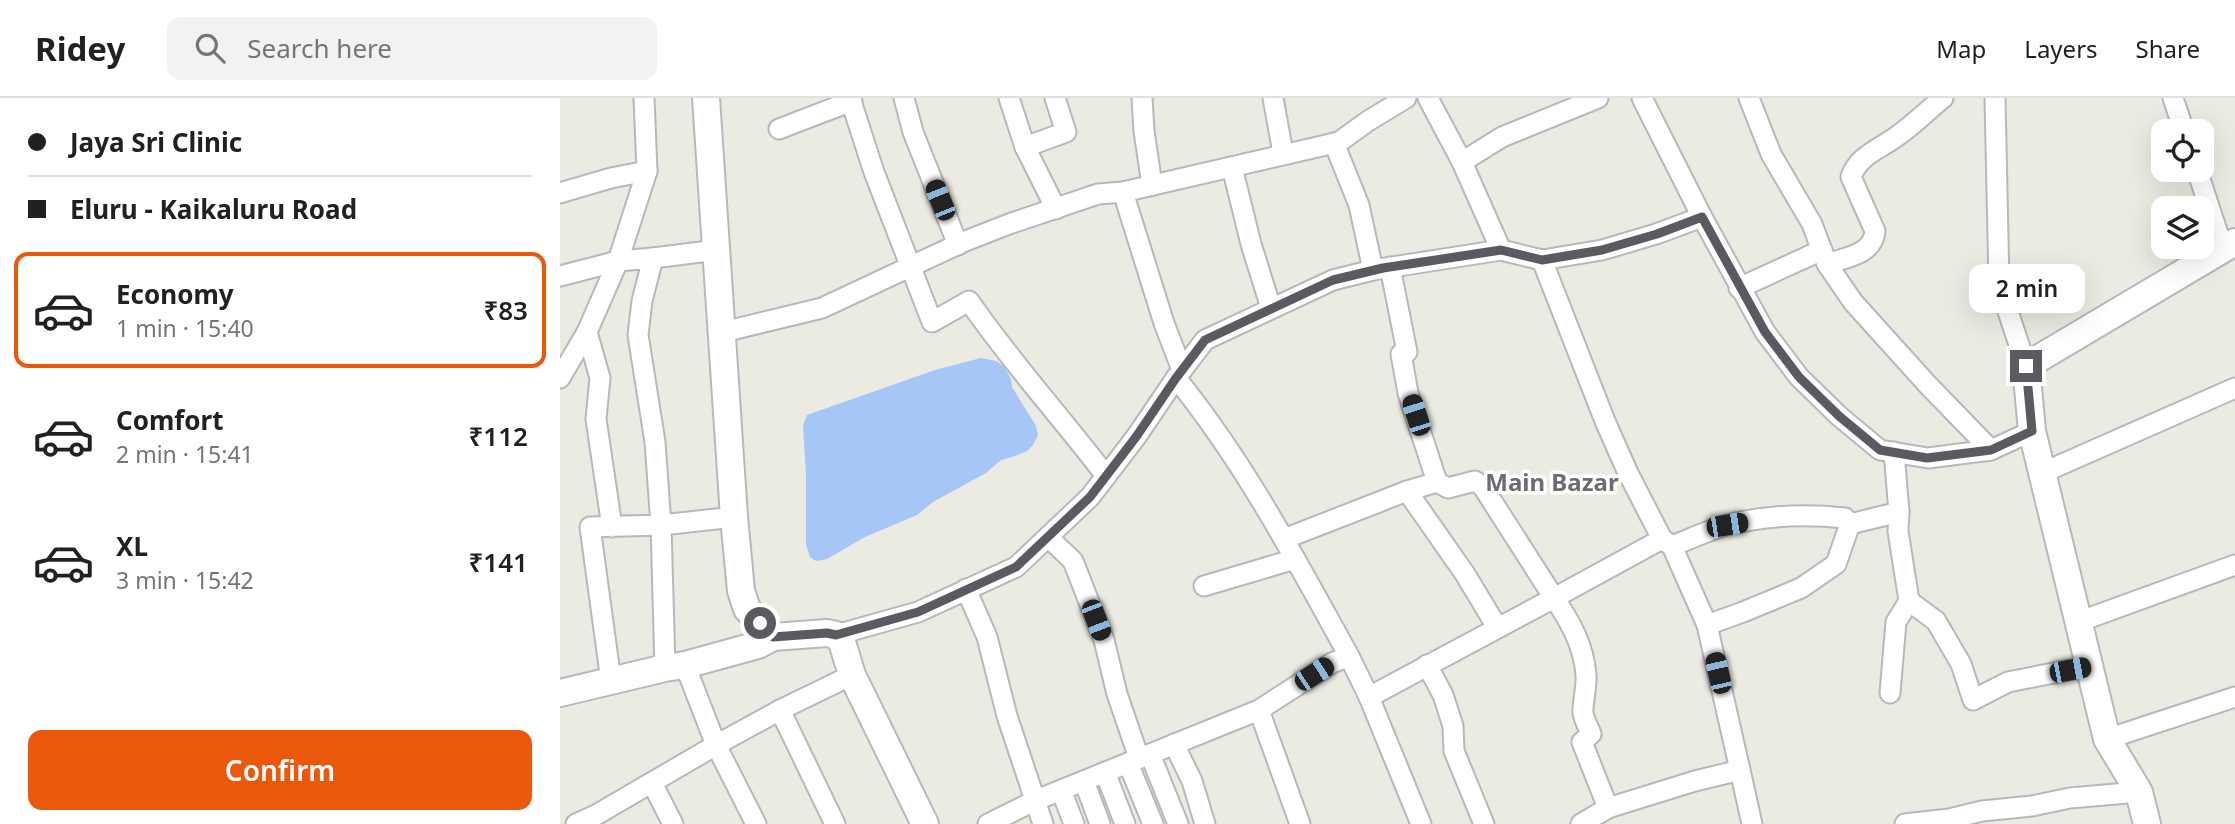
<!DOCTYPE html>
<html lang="en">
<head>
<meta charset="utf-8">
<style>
	:root { --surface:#fff; --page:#f2f2f2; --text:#202124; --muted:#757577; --line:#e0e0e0; --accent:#ea580c }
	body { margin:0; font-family:"Noto Sans",sans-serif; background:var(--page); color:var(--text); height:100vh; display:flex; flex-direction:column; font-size:26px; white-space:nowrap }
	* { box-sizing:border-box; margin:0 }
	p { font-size:23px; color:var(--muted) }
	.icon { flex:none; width:38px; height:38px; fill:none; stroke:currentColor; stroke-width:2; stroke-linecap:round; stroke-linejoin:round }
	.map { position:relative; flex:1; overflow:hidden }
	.details { display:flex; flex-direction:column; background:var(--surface); width:560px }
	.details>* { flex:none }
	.guide { display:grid; align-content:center; height:154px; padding:0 28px; background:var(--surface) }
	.controls { position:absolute; left:1591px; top:21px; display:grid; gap:14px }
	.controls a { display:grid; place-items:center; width:63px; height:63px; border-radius:14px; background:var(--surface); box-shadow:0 7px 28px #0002; font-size:35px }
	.end { position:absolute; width:32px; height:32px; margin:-16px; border:9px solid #5a5b61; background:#fff; box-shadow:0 0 0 4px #fff }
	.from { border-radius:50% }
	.bubble { position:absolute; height:49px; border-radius:14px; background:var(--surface); box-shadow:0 7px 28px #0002; font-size:23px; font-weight:600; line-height:49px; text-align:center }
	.car { position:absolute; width:21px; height:42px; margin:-21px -10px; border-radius:9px; box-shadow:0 0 5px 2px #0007; background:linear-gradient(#222 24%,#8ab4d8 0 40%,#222 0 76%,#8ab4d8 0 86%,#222 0) }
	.guide b { display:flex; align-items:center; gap:24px; height:66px; font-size:26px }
	.guide b+b { border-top:2px solid var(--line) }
	.guide i { width:18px; height:18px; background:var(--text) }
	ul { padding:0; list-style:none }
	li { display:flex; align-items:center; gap:21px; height:116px; margin:0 14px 10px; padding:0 14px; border:4px solid transparent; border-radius:14px }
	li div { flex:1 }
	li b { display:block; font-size:26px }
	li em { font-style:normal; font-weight:600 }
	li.selected { border-color:var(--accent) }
	li>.icon { width:63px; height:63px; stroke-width:1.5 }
	.cta { display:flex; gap:14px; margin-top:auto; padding:14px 28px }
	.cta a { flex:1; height:80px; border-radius:14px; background:var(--accent); color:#fff; font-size:28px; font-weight:600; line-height:80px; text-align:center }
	header { display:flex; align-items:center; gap:42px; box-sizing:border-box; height:98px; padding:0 35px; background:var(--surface); border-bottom:2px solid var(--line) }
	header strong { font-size:33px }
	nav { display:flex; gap:38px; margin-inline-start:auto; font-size:24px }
	.search { width:490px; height:63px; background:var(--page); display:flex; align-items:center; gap:18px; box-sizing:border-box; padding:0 24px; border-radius:14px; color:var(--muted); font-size:26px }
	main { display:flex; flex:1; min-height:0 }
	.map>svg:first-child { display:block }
	.water { fill:#a5c6f7 }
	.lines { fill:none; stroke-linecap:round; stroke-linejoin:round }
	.street-casing { stroke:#b7b8bd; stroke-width:23 }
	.secondary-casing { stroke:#b7b8be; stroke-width:30 }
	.street { stroke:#fff; stroke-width:19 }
	.secondary { stroke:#fff; stroke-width:26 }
	.route { stroke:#5a5b61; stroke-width:9 }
	.labels { text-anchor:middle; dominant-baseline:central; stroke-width:7; stroke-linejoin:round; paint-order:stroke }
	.neighbourhood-label { font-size:24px; font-weight:bold; fill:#6b6d73; stroke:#fff }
</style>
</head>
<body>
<header>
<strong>Ridey</strong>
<div class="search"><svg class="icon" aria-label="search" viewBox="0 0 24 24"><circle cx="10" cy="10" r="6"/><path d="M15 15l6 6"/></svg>Search here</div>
<nav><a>Map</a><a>Layers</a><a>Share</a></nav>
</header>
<main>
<section class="details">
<div class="guide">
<b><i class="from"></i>Jaya Sri Clinic</b>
<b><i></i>Eluru - Kaikaluru Road</b>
</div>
<ul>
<li class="selected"><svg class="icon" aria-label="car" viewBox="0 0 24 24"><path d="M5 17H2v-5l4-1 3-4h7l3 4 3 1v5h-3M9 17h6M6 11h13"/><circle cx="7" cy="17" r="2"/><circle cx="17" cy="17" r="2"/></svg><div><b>Economy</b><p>1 min · 15:40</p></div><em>₹83</em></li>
<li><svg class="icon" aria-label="car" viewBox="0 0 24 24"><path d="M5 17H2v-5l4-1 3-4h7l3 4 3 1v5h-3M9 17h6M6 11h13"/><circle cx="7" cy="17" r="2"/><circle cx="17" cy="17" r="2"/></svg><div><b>Comfort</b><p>2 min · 15:41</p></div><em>₹112</em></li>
<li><svg class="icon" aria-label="car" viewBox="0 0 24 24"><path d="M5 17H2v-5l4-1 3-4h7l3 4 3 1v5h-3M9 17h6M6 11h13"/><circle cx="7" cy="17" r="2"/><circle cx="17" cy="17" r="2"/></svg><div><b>XL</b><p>3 min · 15:42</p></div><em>₹141</em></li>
</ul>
<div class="cta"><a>Confirm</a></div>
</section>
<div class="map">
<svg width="1675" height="726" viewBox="0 0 1675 726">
	<rect width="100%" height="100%" fill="#ebebe1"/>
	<polygon class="water" points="421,260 436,263 444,268 451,281 452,289 476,328 478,337 473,347 467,353 455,358 441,362 426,375 373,404 357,417 305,439 267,461 256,463 250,459 246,447 246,376 243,327 247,317 375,272"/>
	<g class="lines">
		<defs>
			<g id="street">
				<path d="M 290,0 L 314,74 L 372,224 L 409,203 C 451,264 501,319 546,378"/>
				<polyline points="344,0 353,34 398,147"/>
				<polyline points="449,0 465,49"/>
				<polyline points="495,0 506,34 465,49 496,111"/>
				<polyline points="582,0 584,33 592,87"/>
				<polyline points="713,0 723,55"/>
				<polyline points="868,0 902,64"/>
				<polyline points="1082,0 1142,119"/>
				<polyline points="1189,0 1211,56 1252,126 1267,166 1293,204 1367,286 1431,352"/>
				<polyline points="1435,0 1439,186 1466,268"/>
				<polyline points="1613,0 1624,33"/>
				<polyline points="219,31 292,3"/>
				<polyline points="774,45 799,107 813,172"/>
				<polyline points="672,69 691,146 711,210"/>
				<polyline points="1637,72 1663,151"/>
				<polyline points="563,94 604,225 622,272"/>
				<polyline points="0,95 51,80 87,73"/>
				<polyline points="941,152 902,64 942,39 1038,0"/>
				<polyline points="93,160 157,152"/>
				<path d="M 1267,166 C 1286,159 1313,157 1315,133 L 1291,79 C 1298,58 1319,51 1336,39 C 1352,28 1367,13 1383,0"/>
				<polyline points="830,169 847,254 841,256 848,295 877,384 888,390 915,383 923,389 994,500 1102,441 1112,448 1147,527 1180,672"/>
				<polyline points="0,178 58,163 87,73 84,0"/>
				<polyline points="1179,190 1262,152"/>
				<polyline points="163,234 262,210 403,144 449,126 538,96 563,94 779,44 808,23 846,0"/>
				<polyline points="0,280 27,234"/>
				<path d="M 616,280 C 685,365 736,462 789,558"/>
				<polyline points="1482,375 1675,290"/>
				<polyline points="877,384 847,393 905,476 937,529"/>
				<polyline points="1290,426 1339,414"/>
				<polyline points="488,439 513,463 544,542 557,596 579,660"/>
				<polyline points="724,441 847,393"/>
				<polyline points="1102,441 1068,375 1045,323 982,162 1042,152 1096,136 1142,119 1205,234 1239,279 1279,318 1320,352 1368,360 1431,352 1472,333"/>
				<path d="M 1112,448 C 1130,441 1149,432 1167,427 C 1206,417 1246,416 1285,420 L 1290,426 L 1276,466 L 1241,490 L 1183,514 L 1147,527"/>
				<polyline points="644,488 735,461"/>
				<polyline points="406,491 427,539 447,618 483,726"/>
				<polyline points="1349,503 1376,523 1401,566 1413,602 1448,584 1529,568"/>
				<polyline points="1518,524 1675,467"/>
				<polyline points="276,537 358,514 456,469 530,399 576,339 616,280 645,242 773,182 813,172 941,152 982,162"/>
				<polyline points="125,567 156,647 196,726"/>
				<polyline points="867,567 883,597 893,628 894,653 924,726"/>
				<polyline points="105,570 101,427 174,419"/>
				<polyline points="51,583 30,429 101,427 95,344 78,237 82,203 93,160 58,163 27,234 40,280 36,321 52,429"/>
				<polyline points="1330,595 1336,524 1349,503 1338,433 1339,414 1334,354"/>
				<polyline points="809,599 861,726"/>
				<polyline points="220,612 275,726"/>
				<polyline points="1547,641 1675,599"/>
				<polyline points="614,646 632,683 645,726"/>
				<polyline points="590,656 618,726"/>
				<polyline points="568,665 593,726"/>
				<polyline points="545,674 565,726"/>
				<polyline points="524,683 540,726"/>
				<polyline points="92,685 113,726"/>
				<polyline points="501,692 514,726"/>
				<polyline points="16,726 36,717 156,647 220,612 292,577"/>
				<polyline points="428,726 474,703 699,612"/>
				<path d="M 740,726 L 699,612 L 772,565 L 789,558 L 809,599 L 994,500 C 1010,523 1024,548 1026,577 C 1027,588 1022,608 1023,615 C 1024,622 1029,630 1031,636 L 1022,644 L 1048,710"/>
				<polyline points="1021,726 1048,710 1135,683 1180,672 1192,726"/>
				<polyline points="1345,726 1389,721 1422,713 1472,708 1510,700 1579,694"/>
			</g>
			<g id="secondary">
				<polyline points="146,0 174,419 181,493 187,511 213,539"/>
				<polyline points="0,595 105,570 125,567 198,547 213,539 267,535 276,537 282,544 292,577 365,726"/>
				<polyline points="1587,726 1579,694 1547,641 1472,333 1466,268 1675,144"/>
			</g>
		</defs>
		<use href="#street" class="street-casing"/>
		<use href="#secondary" class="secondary-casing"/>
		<use href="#street" class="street"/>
		<use href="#secondary" class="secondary"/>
	</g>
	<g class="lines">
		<polyline class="route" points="200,525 213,539 267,535 276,537 358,514 456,469 530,399 576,339 616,280 645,242 773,182 823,170 941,152 982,162 1042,152 1097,136 1142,119 1205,234 1239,279 1279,318 1320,352 1367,360 1431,352 1472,333 1466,268"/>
	</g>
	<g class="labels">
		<g class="neighbourhood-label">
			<text x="992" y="383">Main Bazar</text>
		</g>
	</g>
</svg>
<div class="controls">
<a><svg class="icon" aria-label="locate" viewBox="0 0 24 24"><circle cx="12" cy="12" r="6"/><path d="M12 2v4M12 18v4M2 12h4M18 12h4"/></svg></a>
<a><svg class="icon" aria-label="layers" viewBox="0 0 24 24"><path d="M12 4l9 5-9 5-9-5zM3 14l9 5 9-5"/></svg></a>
</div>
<i class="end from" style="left:200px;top:525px"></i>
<i class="end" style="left:1466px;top:268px"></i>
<div class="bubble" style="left:1409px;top:166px;width:116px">2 min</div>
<i class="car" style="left:380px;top:102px;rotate:338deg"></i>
<i class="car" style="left:856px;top:317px;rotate:342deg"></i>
<i class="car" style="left:1167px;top:427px;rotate:81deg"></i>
<i class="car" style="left:536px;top:522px;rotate:159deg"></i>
<i class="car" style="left:1510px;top:572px;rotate:79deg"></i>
<i class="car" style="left:1158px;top:575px;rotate:347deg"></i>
<i class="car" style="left:754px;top:576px;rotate:57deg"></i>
</div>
</main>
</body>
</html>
